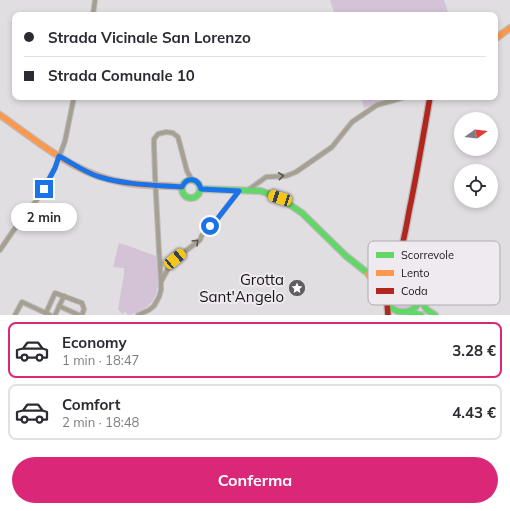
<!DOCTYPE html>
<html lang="it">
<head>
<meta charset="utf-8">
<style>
	:root { --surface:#fff; --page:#f2f2f3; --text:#2b2b33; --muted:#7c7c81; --line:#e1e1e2; --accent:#db2777 }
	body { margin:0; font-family:Mulish,sans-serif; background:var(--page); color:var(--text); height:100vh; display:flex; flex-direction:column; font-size:15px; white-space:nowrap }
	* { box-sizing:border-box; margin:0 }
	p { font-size:13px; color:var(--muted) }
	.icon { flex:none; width:22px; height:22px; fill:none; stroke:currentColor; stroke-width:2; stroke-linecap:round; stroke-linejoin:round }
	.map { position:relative; height:315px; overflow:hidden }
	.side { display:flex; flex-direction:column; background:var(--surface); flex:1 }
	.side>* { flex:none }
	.hud { position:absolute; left:12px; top:12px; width:486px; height:88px; border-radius:8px; box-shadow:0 2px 6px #0003; display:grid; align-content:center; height:88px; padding:0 12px; background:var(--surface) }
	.needle { width:26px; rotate:76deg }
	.controls { position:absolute; left:454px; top:112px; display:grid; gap:8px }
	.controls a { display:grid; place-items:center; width:44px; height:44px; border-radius:50%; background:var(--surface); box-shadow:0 2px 6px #0003; font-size:20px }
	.end { position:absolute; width:18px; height:18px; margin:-9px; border:5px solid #1a73e8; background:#fff; box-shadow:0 0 0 2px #fff }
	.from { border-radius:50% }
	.bubble { position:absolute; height:28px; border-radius:14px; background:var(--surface); box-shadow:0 2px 6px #0003; font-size:13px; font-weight:700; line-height:28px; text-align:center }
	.car { position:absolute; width:12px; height:24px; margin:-12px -6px; border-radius:5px; box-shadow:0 0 3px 1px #0007; background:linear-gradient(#f5c518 24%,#345 0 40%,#f5c518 0 76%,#345 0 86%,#f5c518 0) }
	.hud b { display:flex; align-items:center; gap:14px; height:38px; font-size:15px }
	.hud b+b { border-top:1px solid var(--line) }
	.hud i { width:10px; height:10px; background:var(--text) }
	ul { padding:7px 0 0; list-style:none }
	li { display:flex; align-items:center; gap:12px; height:56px; margin:0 8px 6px; padding:0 4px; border:2px solid var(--line); border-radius:8px }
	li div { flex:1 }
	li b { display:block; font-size:15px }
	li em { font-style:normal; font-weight:700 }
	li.current { border-color:var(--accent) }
	li>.icon { width:36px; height:36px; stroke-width:1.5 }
	.cta { display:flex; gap:8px; margin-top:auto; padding:8px 12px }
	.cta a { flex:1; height:46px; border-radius:24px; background:var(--accent); color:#fff; font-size:16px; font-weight:700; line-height:46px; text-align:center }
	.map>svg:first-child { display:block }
	.green { fill:#d4c2d7 }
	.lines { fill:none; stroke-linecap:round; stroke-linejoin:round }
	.street-casing { stroke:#bcbbbc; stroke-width:6 }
	.fast-casing { stroke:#bcbbbc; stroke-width:8 }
	.slow-casing { stroke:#bcbbbc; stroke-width:8 }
	.jam-casing { stroke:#bcbbbc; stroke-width:8 }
	.street { stroke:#a6a092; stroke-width:4 }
	.fast { stroke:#63d668; stroke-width:5.5 }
	.slow { stroke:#ff974d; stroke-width:5.5 }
	.jam { stroke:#b3261e; stroke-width:5.5 }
	.street-bridge-casing { stroke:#bcbbbc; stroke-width:6; stroke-linecap:butt }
	.street-bridge { stroke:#a6a092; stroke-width:4 }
	.oneway { stroke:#58554f }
	.route { stroke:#1a73e8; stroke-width:5 }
	.labels { text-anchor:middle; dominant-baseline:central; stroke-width:4; stroke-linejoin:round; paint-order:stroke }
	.poi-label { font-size:15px; fill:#191719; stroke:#efeaf0; text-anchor:end }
	.key { fill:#efeaf0; stroke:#afabb0; stroke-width:1 }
	.key-label { font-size:11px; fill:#191719 }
</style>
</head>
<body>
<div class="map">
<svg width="510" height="315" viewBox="0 0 510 315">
	<rect width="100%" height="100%" fill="#e1dee1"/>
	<g class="green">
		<polygon points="330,0 444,0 449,15 335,15"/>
		<polygon points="361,97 384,97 385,101 364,108"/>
		<path d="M 119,243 L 126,245 L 156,256 C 158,278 164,301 139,311 C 135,313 132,315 127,315 L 127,313 L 124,312 L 123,315 L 118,309 L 124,274 L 124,268 L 113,267 Z"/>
		<circle cx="403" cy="294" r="15"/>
	</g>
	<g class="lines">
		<defs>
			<g id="street">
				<polyline points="93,15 95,0"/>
				<polyline points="155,175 154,146 154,139 158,134 166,132 173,133 178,137 187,171 192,180"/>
				<polyline points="247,191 266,177 286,176 296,172 332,147 352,122 377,105 405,97"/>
				<polyline points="0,250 13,231 39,197 55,168 65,141 74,97"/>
				<polyline points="162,280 170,265 175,259 200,240 202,235 218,218 239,191"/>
				<polyline points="59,306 79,315"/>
				<polyline points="46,313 55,293 82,303 84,309 82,315"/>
				<polyline points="15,315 22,302 50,315"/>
				<polyline points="55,315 64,296"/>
				<polyline points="138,315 149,310 154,306 159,297 161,290 161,281 159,251 156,195"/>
			</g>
			<g id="fast">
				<circle cx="191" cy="189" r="9"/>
				<polyline points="201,189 261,191 280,198 302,213 346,256 365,271 377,277 391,280"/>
				<polyline points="401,254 404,266 410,277"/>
				<circle cx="403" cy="294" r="18"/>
				<polyline points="420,300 427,310 435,315"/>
				<polyline points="407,312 421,315"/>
			</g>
			<g id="slow">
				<polyline points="495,39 510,28"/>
				<path d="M 0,115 C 33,138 69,169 108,179 C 132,186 158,185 182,187"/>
				<polyline points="368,274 385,294"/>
			</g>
			<g id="jam">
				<path d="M 385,279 C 404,259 405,228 411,202 C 418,167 424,132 430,97"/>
				<polyline points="387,302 388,315"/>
			</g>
		</defs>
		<use href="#street" class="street-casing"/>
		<use href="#fast" class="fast-casing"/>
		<use href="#slow" class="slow-casing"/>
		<use href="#jam" class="jam-casing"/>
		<use href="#street" class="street"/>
		<use href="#fast" class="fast"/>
		<use href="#slow" class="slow"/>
		<use href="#jam" class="jam"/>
		<defs>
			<polyline id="street-bridge" points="155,175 156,195"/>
		</defs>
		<use href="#street-bridge" class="street-bridge-casing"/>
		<use href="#street-bridge" class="street-bridge"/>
	</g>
	<defs><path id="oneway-chevron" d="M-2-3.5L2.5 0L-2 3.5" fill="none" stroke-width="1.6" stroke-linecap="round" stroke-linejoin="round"/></defs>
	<g class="oneway">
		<use href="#oneway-chevron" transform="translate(281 176) rotate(-6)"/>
		<use href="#oneway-chevron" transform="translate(196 242) rotate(-45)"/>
	</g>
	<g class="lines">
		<path class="route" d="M 44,189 L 55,168 L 59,156 C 72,163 86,173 100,177 C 126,185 155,185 182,187 C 187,176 198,178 201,189 L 239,191 L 218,218 L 210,226"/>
	</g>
	<defs>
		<symbol id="sight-disc" viewBox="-11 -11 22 22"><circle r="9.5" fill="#5f5d5f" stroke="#efeaf0"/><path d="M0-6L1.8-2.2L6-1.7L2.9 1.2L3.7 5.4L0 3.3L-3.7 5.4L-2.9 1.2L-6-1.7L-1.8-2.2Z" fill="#fff"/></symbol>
	</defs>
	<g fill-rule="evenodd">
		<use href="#sight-disc" x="287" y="278" width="20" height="20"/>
	</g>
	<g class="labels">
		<g class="poi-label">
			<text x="284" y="279">Grotta<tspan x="284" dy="17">Sant'Angelo</tspan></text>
		</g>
	</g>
	<rect x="368" y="241" width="132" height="64" rx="6" class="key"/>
	<rect x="376" y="252" width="18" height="6" fill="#63d668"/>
	<rect x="376" y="270" width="18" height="6" fill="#ff974d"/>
	<rect x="376" y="288" width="18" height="6" fill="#b3261e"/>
	<g class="key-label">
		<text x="401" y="259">Scorrevole</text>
		<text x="401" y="277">Lento</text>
		<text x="401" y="295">Coda</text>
	</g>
</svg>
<div class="controls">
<a><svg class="needle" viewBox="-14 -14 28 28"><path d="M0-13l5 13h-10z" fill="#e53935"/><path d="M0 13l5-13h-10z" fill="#7c7c81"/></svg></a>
<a><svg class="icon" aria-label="locate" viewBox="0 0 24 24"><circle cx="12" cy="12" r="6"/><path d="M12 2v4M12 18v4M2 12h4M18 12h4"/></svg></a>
</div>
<i class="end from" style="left:210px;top:226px"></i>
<i class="end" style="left:44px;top:189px"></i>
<div class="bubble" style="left:11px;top:203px;width:66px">2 min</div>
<i class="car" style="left:280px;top:198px;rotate:288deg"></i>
<i class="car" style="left:175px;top:259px;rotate:50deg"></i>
<div class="hud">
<b><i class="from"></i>Strada Vicinale San Lorenzo</b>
<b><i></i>Strada Comunale 10</b>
</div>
</div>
<section class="side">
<ul>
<li class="current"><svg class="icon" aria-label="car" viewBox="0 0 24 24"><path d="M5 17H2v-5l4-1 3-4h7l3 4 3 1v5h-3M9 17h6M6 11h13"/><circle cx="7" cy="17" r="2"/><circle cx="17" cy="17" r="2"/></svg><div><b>Economy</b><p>1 min · 18:47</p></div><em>3.28 €</em></li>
<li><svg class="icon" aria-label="car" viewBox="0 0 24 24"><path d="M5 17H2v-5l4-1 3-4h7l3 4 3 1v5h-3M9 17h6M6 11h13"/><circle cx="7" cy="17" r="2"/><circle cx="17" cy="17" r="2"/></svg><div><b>Comfort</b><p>2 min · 18:48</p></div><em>4.43 €</em></li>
</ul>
<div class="cta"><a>Conferma</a></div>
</section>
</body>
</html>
